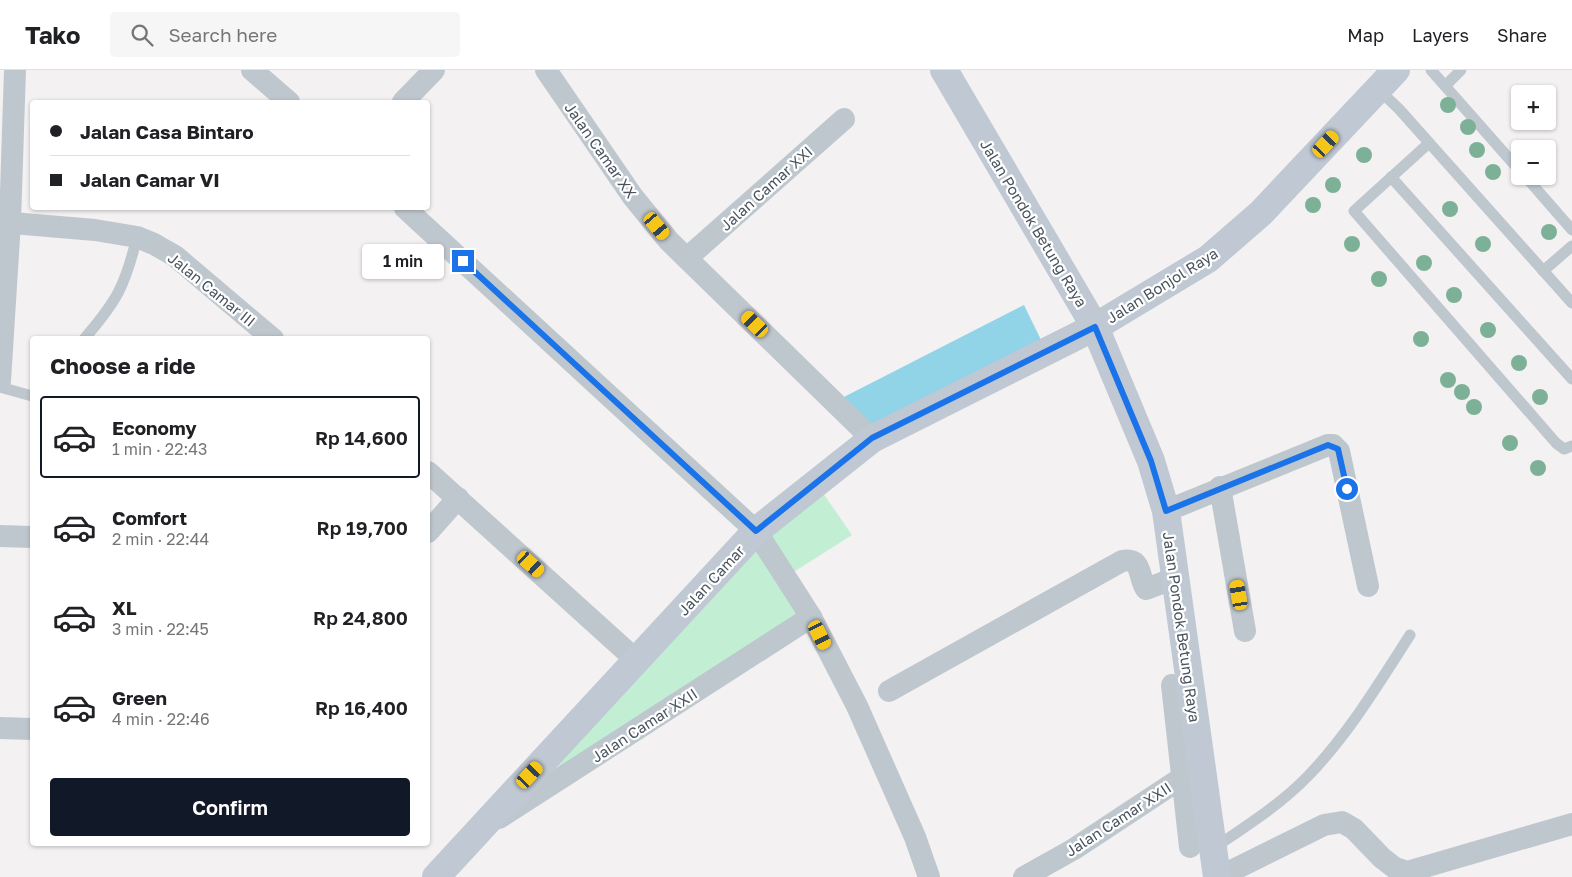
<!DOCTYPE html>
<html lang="en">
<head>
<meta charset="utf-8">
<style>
	:root { --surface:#fff; --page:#f6f6f6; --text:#202124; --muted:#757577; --line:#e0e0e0; --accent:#111827 }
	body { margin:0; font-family:"Golos Text",sans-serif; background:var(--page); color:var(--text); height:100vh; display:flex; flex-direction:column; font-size:19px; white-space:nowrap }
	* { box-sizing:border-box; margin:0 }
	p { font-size:16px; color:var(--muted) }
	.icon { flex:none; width:28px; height:28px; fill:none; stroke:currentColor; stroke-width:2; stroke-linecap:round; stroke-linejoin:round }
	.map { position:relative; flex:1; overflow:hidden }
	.side { position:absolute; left:30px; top:266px; width:400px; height:510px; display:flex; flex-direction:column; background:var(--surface); border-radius:5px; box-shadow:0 1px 4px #0004 }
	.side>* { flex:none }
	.top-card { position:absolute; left:30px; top:30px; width:400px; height:110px; border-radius:5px; box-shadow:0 1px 4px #0004; display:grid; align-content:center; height:110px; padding:0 20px; background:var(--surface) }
	.tools { position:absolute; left:1511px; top:15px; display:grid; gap:10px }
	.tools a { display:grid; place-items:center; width:45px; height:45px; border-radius:5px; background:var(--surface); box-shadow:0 1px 4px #0004; font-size:25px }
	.end { position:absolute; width:22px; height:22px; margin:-11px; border:6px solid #1a73e8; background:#fff; box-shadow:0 0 0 2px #fff }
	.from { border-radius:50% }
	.bubble { position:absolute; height:35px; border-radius:5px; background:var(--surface); box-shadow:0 1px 4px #0004; font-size:16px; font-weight:600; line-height:35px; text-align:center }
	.car { position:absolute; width:15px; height:30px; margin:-15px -8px; border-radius:6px; box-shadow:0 0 4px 1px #0007; background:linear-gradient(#f5c518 24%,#345 0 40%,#f5c518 0 76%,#345 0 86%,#f5c518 0) }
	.top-card b { display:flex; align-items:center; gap:18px; height:48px; font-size:19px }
	.top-card b+b { border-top:1px solid var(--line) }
	.top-card i { width:12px; height:12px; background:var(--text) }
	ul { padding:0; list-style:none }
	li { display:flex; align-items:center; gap:15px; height:82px; margin:0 10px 8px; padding:0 10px; border:2px solid transparent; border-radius:5px }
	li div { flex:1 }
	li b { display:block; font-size:19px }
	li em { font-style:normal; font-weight:600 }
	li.selected { border-color:var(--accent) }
	li>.icon { width:45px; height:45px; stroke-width:1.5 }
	h2 { padding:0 20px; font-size:22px; line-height:60px }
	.action { display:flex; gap:10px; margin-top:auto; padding:10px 20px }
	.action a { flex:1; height:58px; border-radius:5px; background:var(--accent); color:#fff; font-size:20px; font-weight:600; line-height:58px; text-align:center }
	header { display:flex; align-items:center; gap:30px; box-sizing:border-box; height:70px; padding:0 25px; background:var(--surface); border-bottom:1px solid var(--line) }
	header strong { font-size:24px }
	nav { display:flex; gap:28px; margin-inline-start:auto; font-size:18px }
	.search { width:350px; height:45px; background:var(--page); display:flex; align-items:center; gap:12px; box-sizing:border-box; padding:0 18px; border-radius:5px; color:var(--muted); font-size:19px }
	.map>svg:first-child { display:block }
	.green { fill:#c2eed4 }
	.water { fill:#91d4e8 }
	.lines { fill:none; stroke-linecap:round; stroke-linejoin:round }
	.lane { stroke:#bfc7ce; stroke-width:11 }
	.street { stroke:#bfc7ce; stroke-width:22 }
	.secondary { stroke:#bfc8d3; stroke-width:28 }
	.tree { fill:#7db197 }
	.route { stroke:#1a73e8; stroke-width:6 }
	.labels { text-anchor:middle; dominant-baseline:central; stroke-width:4.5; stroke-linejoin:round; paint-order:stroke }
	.street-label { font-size:15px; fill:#49535d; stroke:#fff }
</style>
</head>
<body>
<header>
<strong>Tako</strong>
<div class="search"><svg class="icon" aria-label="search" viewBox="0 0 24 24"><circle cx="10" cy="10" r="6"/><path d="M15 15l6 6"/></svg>Search here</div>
<nav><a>Map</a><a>Layers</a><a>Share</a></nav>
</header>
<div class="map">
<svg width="1572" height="807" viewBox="0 0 1572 807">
	<rect width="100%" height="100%" fill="#f3f1f1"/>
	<g class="green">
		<polygon points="816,413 852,465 789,505 756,461"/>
		<polygon points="755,463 803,545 481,758"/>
	</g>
	<polygon class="water" points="1024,235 1044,276 873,363 838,330"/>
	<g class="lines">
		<g class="lane">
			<polyline points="1431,0 1520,101"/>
			<polyline points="1446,15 1461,0"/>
			<polyline points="1378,19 1399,39 1572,233"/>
			<polyline points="1429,73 1354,141 1556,373 1564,379 1572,376"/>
			<polyline points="1525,106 1572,160"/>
			<polyline points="1391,107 1572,309"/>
			<polyline points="1543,201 1572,176"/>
			<path d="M 84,269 C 117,231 125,216 137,167"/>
			<polyline points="0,317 32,326"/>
			<path d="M 1214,778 C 1246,756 1280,735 1308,706 C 1348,665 1379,613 1410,565"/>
		</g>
		<g class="street">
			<polyline points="252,0 289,32"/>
			<polyline points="546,0 633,127 669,171 872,369"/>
			<polyline points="403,32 434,0"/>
			<polyline points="405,138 756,461 811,547 857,636 915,767 929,807"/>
			<polyline points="0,152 95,160 137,167 154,174 175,186 273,269"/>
			<polyline points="687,188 844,49"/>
			<polyline points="0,311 10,152 15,0"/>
			<polyline points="428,402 636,590"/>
			<polyline points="1220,417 1245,561"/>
			<polyline points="1166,441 1328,375 1333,375 1339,381 1368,516"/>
			<polyline points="428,462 458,428"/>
			<polyline points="0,466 32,467"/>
			<polyline points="1172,615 1190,777"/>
			<path d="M 889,621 L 1122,491 C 1143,487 1138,507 1146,519 L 1175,508"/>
			<polyline points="0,658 32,659"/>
			<polyline points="499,748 811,547"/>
			<polyline points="1024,807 1074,779 1183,707"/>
			<polyline points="1219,807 1324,755 1342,752 1354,759 1382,788 1395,798 1407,802 1572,754"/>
		</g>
		<g class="secondary">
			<polyline points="944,0 1095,257 1151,391 1166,441 1217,807"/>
			<polyline points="436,807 756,461 872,369 1095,257 1208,189 1261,143 1396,0"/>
		</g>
	</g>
	<g class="tree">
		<circle cx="1448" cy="35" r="8"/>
		<circle cx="1468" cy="57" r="8"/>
		<circle cx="1477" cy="80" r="8"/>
		<circle cx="1364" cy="85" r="8"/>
		<circle cx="1493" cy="102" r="8"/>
		<circle cx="1333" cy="115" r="8"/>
		<circle cx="1313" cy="135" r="8"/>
		<circle cx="1450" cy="139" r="8"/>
		<circle cx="1549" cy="162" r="8"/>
		<circle cx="1352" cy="174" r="8"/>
		<circle cx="1483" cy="174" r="8"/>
		<circle cx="1424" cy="193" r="8"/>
		<circle cx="1379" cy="209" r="8"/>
		<circle cx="1454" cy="225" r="8"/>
		<circle cx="1488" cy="260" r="8"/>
		<circle cx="1421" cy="269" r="8"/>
		<circle cx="1519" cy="293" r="8"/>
		<circle cx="1448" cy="310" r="8"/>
		<circle cx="1462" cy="322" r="8"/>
		<circle cx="1540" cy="327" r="8"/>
		<circle cx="1474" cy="337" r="8"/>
		<circle cx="1510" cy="373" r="8"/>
		<circle cx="1538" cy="398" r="8"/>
	</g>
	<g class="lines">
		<polyline class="route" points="463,191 756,461 872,368 1095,257 1151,391 1166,441 1328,375 1338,379 1347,419"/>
	</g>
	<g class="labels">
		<g class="street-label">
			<text transform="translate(601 80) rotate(55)">Jalan Camar XX</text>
			<text transform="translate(766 118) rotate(-42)">Jalan Camar XXI</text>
			<text transform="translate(1034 153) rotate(59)">Jalan Pondok Betung Raya</text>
			<text transform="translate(1162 215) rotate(-32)">Jalan Bonjol Raya</text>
			<text transform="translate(212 219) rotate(39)">Jalan Camar III</text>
			<text transform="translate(711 510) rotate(-47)">Jalan Camar</text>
			<text transform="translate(1182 557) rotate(82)">Jalan Pondok Betung Raya</text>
			<text transform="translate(644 655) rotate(-33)">Jalan Camar XXII</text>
			<text transform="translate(1118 749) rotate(-33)">Jalan Camar XXII</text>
		</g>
	</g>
</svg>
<div class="tools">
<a>+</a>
<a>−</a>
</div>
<i class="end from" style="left:1347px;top:419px"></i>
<i class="end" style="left:463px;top:191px"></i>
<div class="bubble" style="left:362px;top:174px;width:82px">1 min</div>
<i class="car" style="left:1326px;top:74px;rotate:43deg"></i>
<i class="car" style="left:657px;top:156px;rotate:140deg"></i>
<i class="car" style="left:755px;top:254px;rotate:314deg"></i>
<i class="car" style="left:531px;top:494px;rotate:132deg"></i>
<i class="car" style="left:1239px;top:525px;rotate:350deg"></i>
<i class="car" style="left:820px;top:565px;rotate:153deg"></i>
<i class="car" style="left:530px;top:705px;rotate:43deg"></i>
<div class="top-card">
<b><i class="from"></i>Jalan Casa Bintaro</b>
<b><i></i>Jalan Camar VI</b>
</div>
<section class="side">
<h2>Choose a ride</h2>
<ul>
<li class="selected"><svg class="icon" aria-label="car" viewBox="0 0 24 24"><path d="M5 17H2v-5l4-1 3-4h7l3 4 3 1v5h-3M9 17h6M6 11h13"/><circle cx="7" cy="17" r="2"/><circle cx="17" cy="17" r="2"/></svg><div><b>Economy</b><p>1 min · 22:43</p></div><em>Rp 14,600</em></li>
<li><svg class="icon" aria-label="car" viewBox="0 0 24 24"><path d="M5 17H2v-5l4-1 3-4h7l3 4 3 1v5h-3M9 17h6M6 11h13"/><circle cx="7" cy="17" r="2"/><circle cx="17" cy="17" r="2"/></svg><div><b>Comfort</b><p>2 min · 22:44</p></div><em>Rp 19,700</em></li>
<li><svg class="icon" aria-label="car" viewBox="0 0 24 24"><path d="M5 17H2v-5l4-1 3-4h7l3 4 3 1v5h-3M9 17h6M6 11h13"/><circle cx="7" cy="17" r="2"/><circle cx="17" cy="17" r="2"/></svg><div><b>XL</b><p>3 min · 22:45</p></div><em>Rp 24,800</em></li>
<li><svg class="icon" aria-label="car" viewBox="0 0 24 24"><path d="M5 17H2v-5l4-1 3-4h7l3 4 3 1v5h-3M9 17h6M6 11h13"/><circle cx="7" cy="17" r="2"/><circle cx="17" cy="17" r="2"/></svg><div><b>Green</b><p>4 min · 22:46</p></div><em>Rp 16,400</em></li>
</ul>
<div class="action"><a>Confirm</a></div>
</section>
</div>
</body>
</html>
